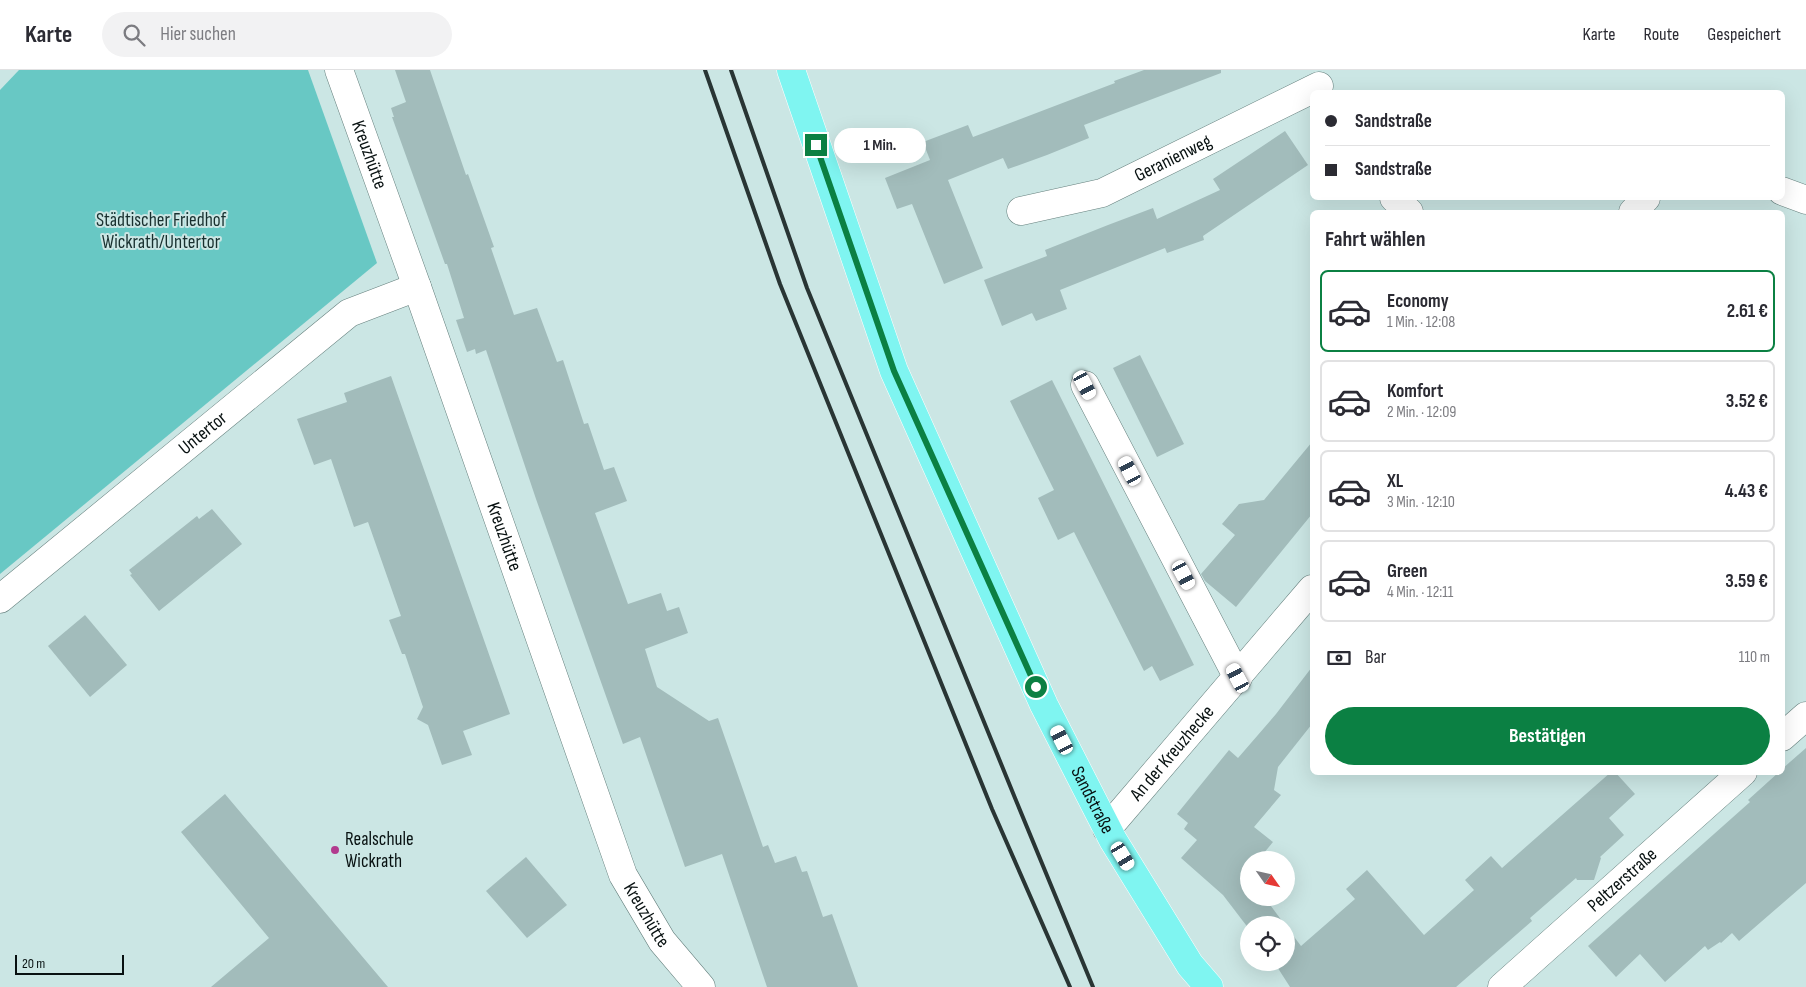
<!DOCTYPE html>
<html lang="de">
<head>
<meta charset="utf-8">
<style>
	:root { --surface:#fff; --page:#f2f2f3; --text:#2b2b33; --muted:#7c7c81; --line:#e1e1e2; --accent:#0b8043 }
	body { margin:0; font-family:"Sofia Sans Condensed",sans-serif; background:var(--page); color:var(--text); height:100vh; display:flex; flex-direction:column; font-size:19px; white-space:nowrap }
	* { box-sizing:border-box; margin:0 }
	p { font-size:16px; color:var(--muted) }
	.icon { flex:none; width:28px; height:28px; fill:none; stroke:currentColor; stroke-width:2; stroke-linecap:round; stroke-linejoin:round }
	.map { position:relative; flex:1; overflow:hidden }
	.details { position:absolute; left:1310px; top:140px; width:475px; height:565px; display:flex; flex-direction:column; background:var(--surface); border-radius:8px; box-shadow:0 5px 20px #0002 }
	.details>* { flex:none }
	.top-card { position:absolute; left:1310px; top:20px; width:475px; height:110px; border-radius:8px; box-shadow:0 5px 20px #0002; display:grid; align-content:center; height:110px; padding:0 15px; background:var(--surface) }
	.needle { width:32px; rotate:124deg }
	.fabs { position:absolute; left:1240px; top:781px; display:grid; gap:10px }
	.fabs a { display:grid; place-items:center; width:55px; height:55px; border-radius:50%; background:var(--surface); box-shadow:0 5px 20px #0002; font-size:25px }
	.scale { position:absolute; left:15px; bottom:12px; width:109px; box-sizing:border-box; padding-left:5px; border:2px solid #081111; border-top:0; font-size:14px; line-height:18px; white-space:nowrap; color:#081111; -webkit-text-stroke:4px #cbe6e4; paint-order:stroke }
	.end { position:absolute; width:22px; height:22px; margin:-11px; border:6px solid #0b8043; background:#fff; box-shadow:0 0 0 2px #fff }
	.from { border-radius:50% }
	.bubble { position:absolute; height:35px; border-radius:18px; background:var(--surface); box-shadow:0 5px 20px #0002; font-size:16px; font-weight:700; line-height:35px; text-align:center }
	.car { position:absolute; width:15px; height:30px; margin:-15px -8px; border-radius:6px; box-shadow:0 0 4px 1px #0007; background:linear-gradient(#fff 24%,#345 0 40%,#fff 0 76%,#345 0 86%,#fff 0) }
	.top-card b { display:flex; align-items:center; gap:18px; height:48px; font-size:19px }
	.top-card b+b { border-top:1px solid var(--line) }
	.top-card i { width:12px; height:12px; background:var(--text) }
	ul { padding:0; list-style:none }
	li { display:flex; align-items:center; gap:15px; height:82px; margin:0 10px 8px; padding:0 5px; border:2px solid var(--line); border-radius:8px }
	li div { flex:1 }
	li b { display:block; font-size:19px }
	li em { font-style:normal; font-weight:700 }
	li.active { border-color:var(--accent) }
	li>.icon { width:45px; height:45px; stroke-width:1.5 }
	h2 { padding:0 15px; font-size:22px; line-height:60px }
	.pay { display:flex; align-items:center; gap:12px; height:55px; padding:0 15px; font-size:19px }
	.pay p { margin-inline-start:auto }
	.primary-button { display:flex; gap:10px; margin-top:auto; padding:10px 15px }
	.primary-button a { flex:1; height:58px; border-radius:30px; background:var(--accent); color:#fff; font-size:20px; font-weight:700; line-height:58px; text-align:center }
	header { display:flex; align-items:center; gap:30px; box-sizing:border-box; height:70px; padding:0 25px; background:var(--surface); border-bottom:1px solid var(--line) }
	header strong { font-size:24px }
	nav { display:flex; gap:28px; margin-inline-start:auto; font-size:18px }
	.search { width:350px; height:45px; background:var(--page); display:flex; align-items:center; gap:12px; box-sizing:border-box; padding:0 18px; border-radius:28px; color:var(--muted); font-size:19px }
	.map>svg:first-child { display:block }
	.green { fill:#68c8c4 }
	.building { fill:#a2bcbb }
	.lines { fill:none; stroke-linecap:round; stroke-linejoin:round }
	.minor-casing { stroke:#66807e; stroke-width:29 }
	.major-casing { stroke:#fff; stroke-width:29 }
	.minor { stroke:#fff; stroke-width:28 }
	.major { stroke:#7ff5f1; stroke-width:28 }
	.rail { stroke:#293534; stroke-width:4 }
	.route { stroke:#0b8043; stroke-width:6 }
	.poi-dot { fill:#b23a8e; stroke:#cbe6e4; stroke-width:2 }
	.labels { text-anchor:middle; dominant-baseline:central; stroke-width:4; stroke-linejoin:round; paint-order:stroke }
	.street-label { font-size:19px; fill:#081111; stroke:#cbe6e4 }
	.park-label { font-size:19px; fill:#18302f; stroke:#cbe6e4 }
	.poi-label { font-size:19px; fill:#081111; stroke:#cbe6e4; text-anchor:start }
</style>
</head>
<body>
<header>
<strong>Karte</strong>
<div class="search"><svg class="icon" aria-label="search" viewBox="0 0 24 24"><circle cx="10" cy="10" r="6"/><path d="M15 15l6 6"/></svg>Hier suchen</div>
<nav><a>Karte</a><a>Route</a><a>Gespeichert</a></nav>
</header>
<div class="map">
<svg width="1806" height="917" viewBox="0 0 1806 917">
	<rect width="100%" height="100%" fill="#cbe6e4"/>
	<polygon class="green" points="19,0 308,0 377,193 0,504 0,20"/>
	<g class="building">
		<polygon points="395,0 430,0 466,105 468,104 494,177 491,178 514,245 537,238 557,292 563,290 584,354 588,353 604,400 614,397 627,431 595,443 628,534 661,523 667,541 679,537 688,563 645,579 657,617 709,651 718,648 763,777 768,775 775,793 796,786 802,802 807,801 823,847 832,844 858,917 767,917 722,784 685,797 640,667 623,674 536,429 486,280 476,284 475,279 467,282 456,250 464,248 447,194 445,194 392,47 394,47 391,38 406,32"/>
		<polygon points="1144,0 1221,0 1221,3 1084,55 1089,68 1047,85 1008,99 1003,88 948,110 983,198 944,214 912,134 897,139 885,108 930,90 923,72 968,55 973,67 1115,13 1114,11"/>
		<polygon points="1285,61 1308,95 1203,166 1204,170 1167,183 1165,178 1060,220 1067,239 1036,251 1032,243 1002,256 984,210 1047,186 1045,180 1108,155 1153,138 1157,149 1220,120 1213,109"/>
		<polygon points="1140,285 1184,374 1157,387 1113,298"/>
		<polygon points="391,306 510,644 463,661 472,685 442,695 428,655 417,649 423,637 405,584 402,584 389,550 401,546 368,452 354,457 331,389 314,395 297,349 347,332 344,323"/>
		<polygon points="1052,310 1194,595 1160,611 1152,596 1144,601 1074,462 1058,470 1038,428 1054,420 1010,331"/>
		<polygon points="1312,372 1312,444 1236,537 1205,511 1201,504 1235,465 1222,454 1239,434 1264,430"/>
		<polygon points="212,439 242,474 159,541 130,505 132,504 129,500 197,446 199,449"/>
		<polygon points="85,545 127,595 90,627 48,576"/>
		<polygon points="1312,597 1312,654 1278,697 1274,720 1281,725 1254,757 1273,772 1258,790 1249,790 1249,801 1247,804 1249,807 1249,828 1265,828 1285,855 1249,855 1249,859 1223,825 1181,788 1197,770 1184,759 1188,753 1177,744 1229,680 1238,688 1276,644"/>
		<polygon points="1806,678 1806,813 1739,871 1732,863 1721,873 1720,872 1708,880 1705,876 1665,912 1640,884 1616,907 1588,876 1750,732 1748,730 1779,702 1782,702 1782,699"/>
		<polygon points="1611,702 1615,702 1635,724 1609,748 1624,765 1600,787 1601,788 1594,810 1577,810 1576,808 1530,848 1532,851 1456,917 1290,917 1274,892 1286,892 1286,856 1301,876 1355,829 1346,819 1367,800 1424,865 1474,820 1465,810 1491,786 1502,798"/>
		<polygon points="225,724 388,917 211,917 269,868 181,762"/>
		<polygon points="526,787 567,835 527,868 486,821"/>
	</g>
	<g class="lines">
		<defs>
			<g id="minor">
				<path id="s1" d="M 339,0 L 417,217 L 623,805 L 662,871 L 701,917"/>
				<polyline points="1782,121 1806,130"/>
				<polyline points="1394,128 1409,142"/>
				<path id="s2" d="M 1021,141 L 1102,123 L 1319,16"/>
				<polyline points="1633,142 1646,128"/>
				<polyline points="1085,315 1238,608"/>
				<path id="s3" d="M 0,529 L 349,243 L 417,217"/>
				<polyline points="1782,667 1806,646"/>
				<path id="s4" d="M 1107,759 L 1312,519"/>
				<path id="s5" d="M 1502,917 L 1743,702"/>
			</g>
			<g id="major">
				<path id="s6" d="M 791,0 L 894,301 L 1044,635 L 1113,770 L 1190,895 L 1209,917"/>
			</g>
		</defs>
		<use href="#minor" class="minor-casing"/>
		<use href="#major" class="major-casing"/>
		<use href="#minor" class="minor"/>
		<use href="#major" class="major"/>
		<g class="rail">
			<polyline points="705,0 780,214 992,739 1070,917"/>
			<polyline points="731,0 807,218 1015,728 1093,917"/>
		</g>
	</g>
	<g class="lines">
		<polyline class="route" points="816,75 894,301 1036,617"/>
	</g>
	<circle class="poi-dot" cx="335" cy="780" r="5"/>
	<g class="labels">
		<g class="street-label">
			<text stroke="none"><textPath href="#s1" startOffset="90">Kreuzhütte</textPath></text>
			<text stroke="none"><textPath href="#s2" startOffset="162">Geranienweg</textPath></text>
			<text stroke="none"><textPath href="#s3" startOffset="262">Untertor</textPath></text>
			<text stroke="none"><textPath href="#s1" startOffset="495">Kreuzhütte</textPath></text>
			<text stroke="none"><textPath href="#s4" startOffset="100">An der Kreuzhecke</textPath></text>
			<text stroke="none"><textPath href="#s6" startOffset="791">Sandstraße</textPath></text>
			<text stroke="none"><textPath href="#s5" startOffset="161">Peltzerstraße</textPath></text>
			<text stroke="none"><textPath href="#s1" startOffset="900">Kreuzhütte</textPath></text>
		</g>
		<g class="park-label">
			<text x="161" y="150">Städtischer Friedhof<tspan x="161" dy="22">Wickrath/Untertor</tspan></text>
		</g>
		<g class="poi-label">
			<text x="345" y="769">Realschule<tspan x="345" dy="22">Wickrath</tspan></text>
		</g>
	</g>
</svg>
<div class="fabs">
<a><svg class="needle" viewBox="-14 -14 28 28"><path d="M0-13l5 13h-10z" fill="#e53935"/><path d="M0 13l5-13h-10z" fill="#7c7c81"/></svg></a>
<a><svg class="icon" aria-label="locate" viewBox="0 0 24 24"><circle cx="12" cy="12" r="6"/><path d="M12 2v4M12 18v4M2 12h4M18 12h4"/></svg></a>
</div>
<div class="scale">20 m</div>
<i class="end from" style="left:1036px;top:617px"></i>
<i class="end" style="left:816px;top:75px"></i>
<div class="bubble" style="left:834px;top:58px;width:92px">1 Min.</div>
<i class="car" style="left:1085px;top:315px;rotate:152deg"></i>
<i class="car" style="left:1130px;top:401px;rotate:332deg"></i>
<i class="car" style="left:1184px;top:505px;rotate:152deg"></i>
<i class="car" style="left:1238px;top:608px;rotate:332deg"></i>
<i class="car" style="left:1062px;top:670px;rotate:333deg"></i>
<i class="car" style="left:1123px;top:786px;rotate:149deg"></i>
<div class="top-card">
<b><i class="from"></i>Sandstraße</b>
<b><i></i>Sandstraße</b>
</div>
<section class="details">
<h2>Fahrt wählen</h2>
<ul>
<li class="active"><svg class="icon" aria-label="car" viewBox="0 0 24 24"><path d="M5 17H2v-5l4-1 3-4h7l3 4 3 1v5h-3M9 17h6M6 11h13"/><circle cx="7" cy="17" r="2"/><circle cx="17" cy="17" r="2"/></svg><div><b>Economy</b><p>1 Min. · 12:08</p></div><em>2.61 €</em></li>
<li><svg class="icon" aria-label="car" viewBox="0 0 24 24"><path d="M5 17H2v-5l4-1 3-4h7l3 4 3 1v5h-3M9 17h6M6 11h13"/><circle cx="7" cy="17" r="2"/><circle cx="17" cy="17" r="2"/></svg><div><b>Komfort</b><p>2 Min. · 12:09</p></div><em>3.52 €</em></li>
<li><svg class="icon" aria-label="car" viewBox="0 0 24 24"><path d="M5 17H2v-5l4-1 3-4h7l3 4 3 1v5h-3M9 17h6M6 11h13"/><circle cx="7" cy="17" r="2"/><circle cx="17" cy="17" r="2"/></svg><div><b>XL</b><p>3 Min. · 12:10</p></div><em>4.43 €</em></li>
<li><svg class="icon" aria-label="car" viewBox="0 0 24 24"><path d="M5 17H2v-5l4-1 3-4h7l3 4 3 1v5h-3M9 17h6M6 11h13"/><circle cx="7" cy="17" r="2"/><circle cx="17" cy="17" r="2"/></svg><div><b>Green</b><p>4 Min. · 12:11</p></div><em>3.59 €</em></li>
</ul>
<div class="pay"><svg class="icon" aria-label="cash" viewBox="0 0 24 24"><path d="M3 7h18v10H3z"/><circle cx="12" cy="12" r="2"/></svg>Bar<p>110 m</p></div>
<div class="primary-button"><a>Bestätigen</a></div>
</section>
</div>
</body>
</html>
